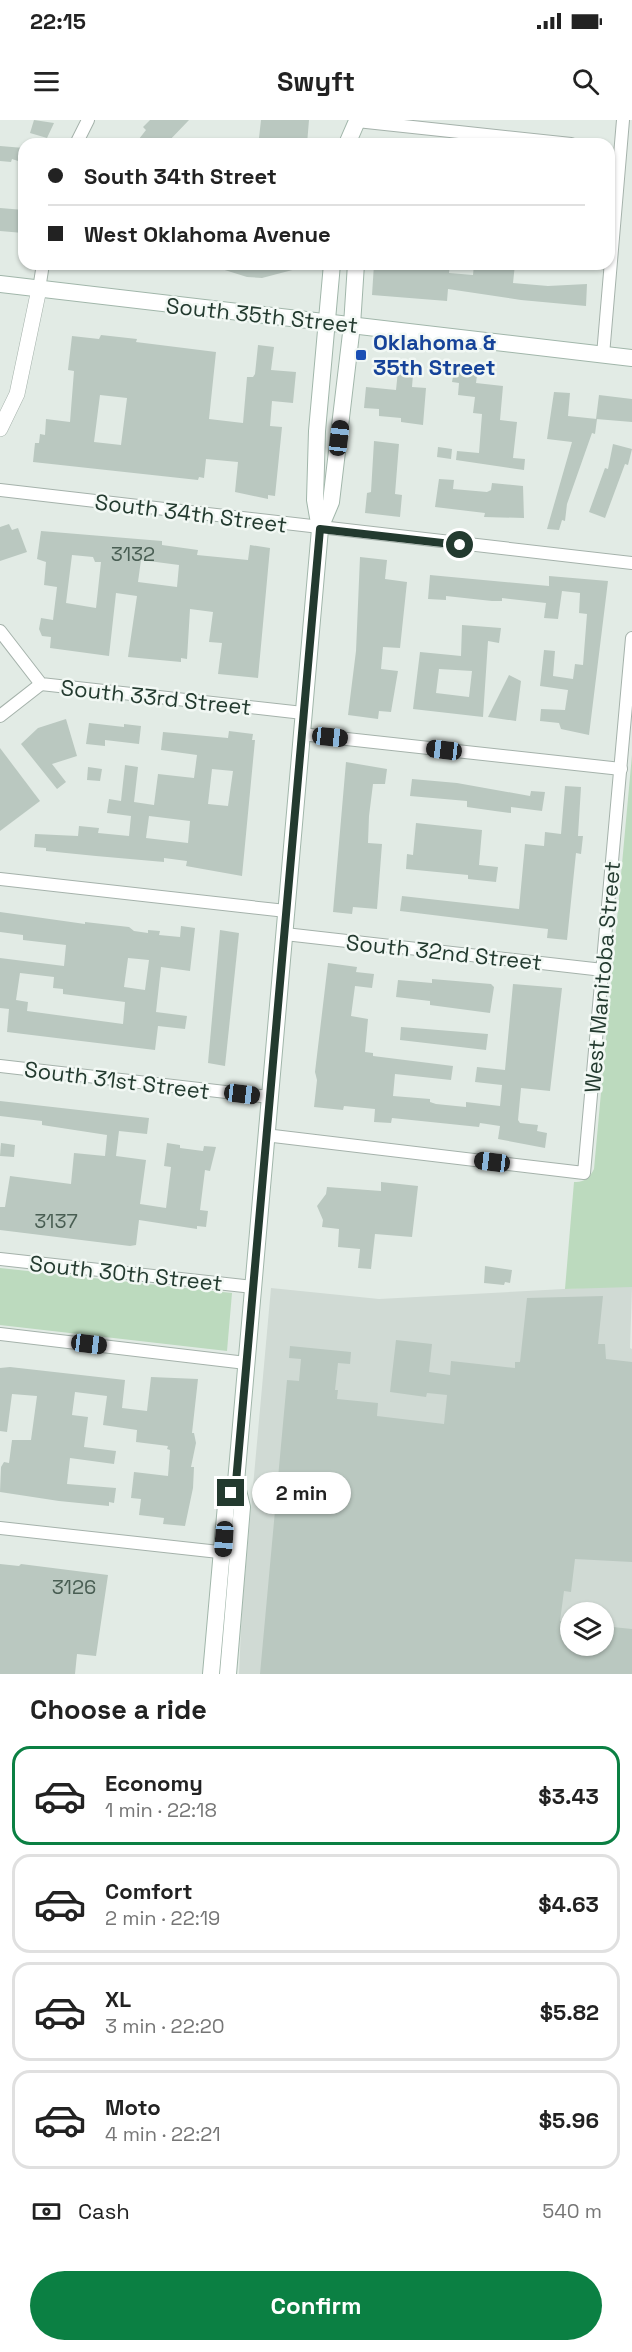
<!DOCTYPE html>
<html lang="en">
<head>
<meta charset="utf-8">
<style>
	:root { --surface:#fff; --page:#f2f2f2; --text:#222; --muted:#767676; --line:#e0e0e0; --accent:#0b8043 }
	body { margin:0; font-family:"Space Grotesk",sans-serif; background:var(--page); color:var(--text); height:100vh; display:flex; flex-direction:column; font-size:22px; white-space:nowrap }
	* { box-sizing:border-box; margin:0 }
	p { font-size:20px; color:var(--muted) }
	.icon { flex:none; width:33px; height:33px; fill:none; stroke:currentColor; stroke-width:2; stroke-linecap:round; stroke-linejoin:round }
	.map { position:relative; height:1554px; overflow:hidden }
	.panel { display:flex; flex-direction:column; background:var(--surface); flex:1 }
	.panel>* { flex:none }
	.hud { position:absolute; left:18px; top:18px; width:597px; height:132px; border-radius:18px; box-shadow:0 2px 4px #0004; display:grid; align-content:center; height:132px; padding:0 30px; background:var(--surface) }
	.fabs { position:absolute; left:560px; top:1482px; display:grid; gap:12px }
	.fabs a { display:grid; place-items:center; width:54px; height:54px; border-radius:50%; background:var(--surface); box-shadow:0 2px 4px #0004; font-size:30px }
	.end { position:absolute; width:27px; height:27px; margin:-14px; border:8px solid #233a2f; background:#fff; box-shadow:0 0 0 3px #fff }
	.from { border-radius:50% }
	.bubble { position:absolute; height:42px; border-radius:21px; background:var(--surface); box-shadow:0 2px 4px #0004; font-size:20px; font-weight:700; line-height:42px; text-align:center }
	.car { position:absolute; width:18px; height:36px; margin:-18px -9px; border-radius:8px; box-shadow:0 0 4px 2px #0007; background:linear-gradient(#222 24%,#8ab4d8 0 40%,#222 0 76%,#8ab4d8 0 86%,#222 0) }
	.hud b { display:flex; align-items:center; gap:21px; height:57px; font-size:22px }
	.hud b+b { border-top:2px solid var(--line) }
	.hud i { width:15px; height:15px; background:var(--text) }
	ul { padding:0; list-style:none }
	li { display:flex; align-items:center; gap:18px; height:99px; margin:0 12px 9px; padding:0 18px; border:3px solid var(--line); border-radius:18px }
	li div { flex:1 }
	li b { display:block; font-size:22px }
	li em { font-style:normal; font-weight:700 }
	li.selected { border-color:var(--accent) }
	li>.icon { width:54px; height:54px; stroke-width:1.5 }
	h2 { padding:0 30px; font-size:27px; line-height:72px }
	.pay { display:flex; align-items:center; gap:15px; height:66px; padding:0 30px; font-size:22px }
	.pay p { margin-inline-start:auto }
	.button { display:flex; gap:12px; margin-top:auto; padding:12px 30px }
	.button a { flex:1; height:69px; border-radius:36px; background:var(--accent); color:#fff; font-size:24px; font-weight:700; line-height:69px; text-align:center }
	.status { display:flex; justify-content:space-between; align-items:center; height:42px; padding:0 30px; background:var(--surface); direction:ltr }
	.status svg { height:16px; fill:currentColor }
	header { display:flex; justify-content:space-between; align-items:center; height:78px; padding:0 30px; background:var(--surface); font-size:27px; font-weight:700 }
	.map>svg:first-child { display:block }
	.built { fill:#d0dad4; fill-rule:evenodd }
	.green { fill:#bcdabe }
	.building { fill:#bac8c0; fill-rule:evenodd }
	.lines { fill:none; stroke-linecap:round; stroke-linejoin:round }
	.minor-casing { stroke:#a5b2ab; stroke-width:14 }
	.tertiary-casing { stroke:#a5b2ab; stroke-width:16 }
	.secondary-casing { stroke:#a1b6aa; stroke-width:18 }
	.minor { stroke:#fff; stroke-width:12 }
	.tertiary { stroke:#fff; stroke-width:15 }
	.secondary { stroke:#fff; stroke-width:16 }
	.route { stroke:#233a2f; stroke-width:8 }
	.transit-dot { fill:#1a4fb4; stroke:#f2f8f4; stroke-width:2 }
	.labels { text-anchor:middle; dominant-baseline:central; stroke-width:5; stroke-linejoin:round; paint-order:stroke }
	.number-label { font-size:20px; fill:#495e53 }
	.street-label { font-size:22px; fill:#233a2f; stroke:#f2f8f4 }
	.transit-label { font-size:22px; font-weight:bold; fill:#164399; stroke:#f2f8f4; text-anchor:start }
</style>
</head>
<body>
<div class="status"><b>22:15</b><svg viewBox="0 0 49 12"><path d="M0 12V9h3v3zM5 12V6h3v6zM10 12V3h3v9zM15 12V0h3v12zM26 1h20v11H26zM47 4h2v5h-2z"/></svg></div>
<header><svg class="icon" aria-label="menu" viewBox="0 0 24 24"><path d="M4 6h16M4 12h16M4 18h16"/></svg>Swyft<svg class="icon" aria-label="search" viewBox="0 0 24 24"><circle cx="10" cy="10" r="6"/><path d="M15 15l6 6"/></svg></header>
<div class="map">
<svg width="632" height="1554" viewBox="0 0 632 1554">
	<rect width="100%" height="100%" fill="#e2ebe5"/>
	<path class="built" d="M 601,1167 L 632,1167 L 630,1228 L 632,1229 L 632,1554 L 239,1554 L 242,1488 L 271,1168 L 379,1179 ZM 570,1492 L 603,1492 L 603,1526 L 570,1526 Z"/>
	<g class="green">
		<path d="M 632,635 L 632,1167 L 565,1169 L 574,1062 C 584,1063 590,1057 594,1049 Z"/>
		<polygon points="0,1148 232,1173 227,1231 0,1205"/>
	</g>
	<g class="building">
		<polygon points="34,0 54,3 47,18 30,13"/>
		<polygon points="150,0 189,0 166,24 144,24 139,19 146,10 143,7"/>
		<polygon points="261,0 309,0 307,24 272,24 272,19 259,18"/>
		<polygon points="0,26 24,28 24,43 12,39 11,42 0,41"/>
		<polygon points="0,88 24,90 23,113 0,111"/>
		<polygon points="213,144 300,144 300,148 262,158 247,157 212,146"/>
		<polygon points="374,144 435,148 435,144 450,144 449,153 473,155 474,144 515,144 513,163 548,166 587,164 586,186 521,180 448,169 447,181 372,175"/>
		<path d="M 101,215 L 137,219 L 136,222 L 216,232 L 209,299 L 243,303 L 247,257 L 253,257 L 255,254 L 258,225 L 274,227 L 271,250 L 296,252 L 293,283 L 272,281 L 270,306 L 282,307 L 275,376 L 268,375 L 268,379 L 235,372 L 238,342 L 206,339 L 204,358 L 199,357 L 198,360 L 33,342 L 35,323 L 39,323 L 40,314 L 45,315 L 46,299 L 70,302 L 74,251 L 68,250 L 72,216 L 99,219 ZM 100,275 L 127,278 L 121,325 L 94,322 Z"/>
		<polygon points="399,241 414,242 412,267 426,268 423,305 401,302 401,298 379,296 379,289 364,288 366,267 396,270"/>
		<polygon points="455,246 478,248 476,263 503,266 500,300 517,302 513,338 525,339 524,350 456,340 457,331 479,333 482,294 473,293 475,277 458,275 459,263 452,262"/>
		<polygon points="554,272 570,273 568,296 597,299 595,314 592,313 567,384 565,401 562,400 559,410 547,409 572,322 547,319"/>
		<polygon points="599,275 632,279 632,302 596,299"/>
		<polygon points="374,321 399,324 395,374 402,375 400,397 365,393 367,373 371,372"/>
		<polygon points="613,324 632,329 628,345 625,344 605,398 589,392 605,348 608,349"/>
		<polygon points="438,327 452,329 451,339 437,337"/>
		<polygon points="439,359 454,360 453,369 487,372 491,370 492,363 523,366 524,398 484,397 485,393 435,387"/>
		<polygon points="9,404 12,410 18,408 27,432 0,441 0,407"/>
		<path d="M 41,411 L 162,421 L 162,425 L 198,430 L 197,435 L 248,440 L 250,425 L 270,428 L 258,558 L 218,554 L 222,523 L 209,522 L 213,492 L 190,489 L 187,539 L 181,538 L 181,542 L 128,537 L 137,476 L 116,473 L 109,536 L 50,528 L 51,517 L 42,516 L 39,509 L 41,498 L 53,500 L 57,467 L 44,465 L 46,442 L 37,439 ZM 72,435 L 93,437 L 95,442 L 101,442 L 96,488 L 66,483 ZM 141,440 L 179,445 L 177,467 L 138,462 Z"/>
		<polygon points="360,437 387,440 385,459 407,462 400,528 383,527 381,549 398,551 391,592 379,591 378,599 348,595 356,531"/>
		<polygon points="430,455 549,466 549,456 608,461 589,615 561,609 559,603 540,601 541,589 565,590 568,570 540,566 544,530 555,531 553,556 573,559 575,544 583,545 587,494 579,493 580,473 562,471 558,499 544,498 546,483 502,478 502,481 492,481 446,476 446,480 428,479"/>
		<path d="M 462,505 L 501,508 L 499,523 L 488,521 L 483,597 L 413,589 L 420,532 L 461,536 ZM 439,549 L 472,551 L 469,577 L 436,573 Z"/>
		<polygon points="509,555 521,561 516,601 488,597"/>
		<polygon points="66,599 77,636 52,644 66,662 57,669 21,624 38,608"/>
		<polygon points="89,603 124,607 124,604 141,606 139,624 105,620 105,626 86,624"/>
		<path d="M 229,611 L 253,614 L 252,620 L 255,620 L 242,756 L 186,746 L 187,741 L 164,738 L 164,742 L 96,736 L 46,731 L 46,728 L 34,727 L 35,714 L 78,716 L 79,706 L 99,708 L 98,713 L 129,716 L 131,696 L 107,693 L 109,679 L 121,681 L 125,645 L 138,647 L 134,682 L 154,685 L 158,654 L 194,658 L 197,635 L 161,630 L 163,612 L 228,618 ZM 212,649 L 233,651 L 228,686 L 208,684 ZM 149,696 L 190,701 L 188,723 L 146,718 Z"/>
		<polygon points="0,628 40,681 0,711"/>
		<polygon points="346,642 387,649 385,664 373,664 369,696 368,723 382,724 377,789 353,787 352,794 333,792"/>
		<polygon points="88,647 102,649 100,661 87,660"/>
		<polygon points="412,659 457,663 530,676 531,671 545,672 542,691 511,687 511,693 495,691 467,687 467,681 410,676"/>
		<polygon points="565,666 581,667 578,716 583,716 581,734 576,733 567,820 547,818 548,809 400,791 402,776 519,789 525,724 544,726 545,712 561,714"/>
		<polygon points="416,703 482,710 479,745 498,747 496,762 468,759 468,755 406,749 407,734 413,735"/>
		<path d="M 0,792 L 85,804 L 85,802 L 129,807 L 134,811 L 148,813 L 148,810 L 160,811 L 159,815 L 180,817 L 181,806 L 195,808 L 190,851 L 161,847 L 156,892 L 187,896 L 185,909 L 158,906 L 155,930 L 7,912 L 9,889 L 0,888 L 0,838 L 64,846 L 66,825 L 23,820 L 23,815 L 0,812 ZM 128,838 L 149,840 L 145,870 L 124,867 ZM 20,853 L 54,857 L 53,868 L 63,869 L 63,874 L 125,882 L 123,904 L 27,891 L 28,882 L 16,880 Z"/>
		<polygon points="220,810 239,813 225,946 208,943"/>
		<polygon points="328,843 357,847 356,852 374,854 372,868 355,866 351,896 368,899 365,932 373,933 373,936 453,946 451,960 395,954 393,976 430,979 430,982 436,984 466,987 466,982 500,986 502,965 475,962 477,947 505,950 513,864 562,868 550,971 521,968 518,1000 520,1003 538,1005 537,1011 547,1013 545,1028 498,1019 500,1006 480,1003 479,1007 392,998 391,1003 374,1002 375,989 344,986 343,990 314,987 317,960 315,952"/>
		<polygon points="432,859 491,864 494,867 490,893 430,885 430,881 396,877 398,860 432,863"/>
		<polygon points="401,907 488,914 486,930 400,920"/>
		<polygon points="0,981 149,998 147,1014 119,1011 116,1036 146,1040 140,1084 166,1088 171,1047 164,1046 167,1023 180,1025 180,1028 203,1031 204,1026 216,1027 210,1051 205,1050 200,1090 208,1091 206,1107 197,1106 197,1109 139,1100 136,1125 130,1126 0,1110 0,1087 5,1087 10,1056 71,1064 74,1033 105,1036 107,1015 42,1005 42,1001 0,996"/>
		<polygon points="1,1023 15,1025 14,1037 0,1036"/>
		<polygon points="381,1062 418,1066 412,1117 375,1114 371,1149 358,1148 360,1129 338,1127 339,1109 322,1107 323,1100 317,1086 326,1074 327,1067 381,1071"/>
		<polygon points="485,1146 512,1150 510,1163 505,1162 504,1165 484,1163"/>
		<polygon points="603,1176 598,1224 605,1224 606,1239 632,1242 632,1442 575,1439 571,1472 564,1471 560,1501 570,1502 570,1526 603,1526 603,1506 632,1509 632,1554 260,1554 287,1260 299,1261 301,1239 289,1238 290,1226 351,1232 350,1244 338,1243 335,1270 338,1270 337,1279 378,1283 377,1296 444,1304 447,1275 427,1273 426,1277 390,1272 396,1220 432,1224 429,1252 450,1255 451,1241 515,1248 515,1242 520,1242 527,1178"/>
		<polygon points="10,1247 125,1260 122,1288 147,1291 151,1257 198,1259 192,1313 194,1313 196,1323 191,1347 194,1347 193,1368 185,1406 163,1404 164,1398 139,1395 141,1379 131,1378 134,1352 168,1356 170,1330 167,1329 168,1326 136,1322 137,1310 103,1305 107,1276 75,1272 72,1295 88,1297 84,1327 116,1331 114,1344 70,1338 67,1364 116,1368 114,1383 109,1382 109,1386 59,1381 0,1372 1,1347 4,1342 9,1343 12,1320 31,1320 37,1276 12,1274 7,1312 0,1311 0,1248"/>
		<polygon points="0,1444 19,1446 21,1444 108,1455 96,1536 77,1534 75,1554 0,1554"/>
	</g>
	<g class="lines">
		<defs>
			<g id="minor">
				<polyline points="357,1 571,24"/>
				<polyline points="76,24 88,0"/>
				<polyline points="39,169 43,144"/>
				<polyline points="603,235 623,0"/>
				<polyline points="0,370 632,443"/>
				<polyline points="0,511 41,564 303,593"/>
				<polyline points="0,596 41,564"/>
				<polyline points="301,614 621,649"/>
				<polyline points="0,759 286,791"/>
				<polyline points="285,814 603,850"/>
				<polyline points="0,946 269,977"/>
				<polyline points="265,1015 584,1053 632,518"/>
				<polyline points="0,1139 253,1167"/>
				<polyline points="0,1214 246,1243"/>
				<polyline points="0,1408 228,1433"/>
			</g>
			<polyline id="tertiary" points="0,309 17,274 39,169"/>
			<g id="secondary">
				<polyline points="347,24 357,1"/>
				<polyline points="0,164 632,238"/>
				<polyline points="320,408 331,382 352,205 356,144"/>
				<polyline points="211,1554 226,1385 236,1362 320,409 315,380 317,311 332,144"/>
				<polyline points="228,1554 242,1387 236,1362"/>
			</g>
		</defs>
		<use href="#minor" class="minor-casing"/>
		<use href="#tertiary" class="tertiary-casing"/>
		<use href="#secondary" class="secondary-casing"/>
		<use href="#minor" class="minor"/>
		<use href="#tertiary" class="tertiary"/>
		<use href="#secondary" class="secondary"/>
	</g>
	<g class="lines">
		<polyline class="route" points="231,1373 236,1362 320,409 460,425"/>
	</g>
	<rect class="transit-dot" x="355" y="229" width="12" height="12" rx="3"/>
	<g class="labels">
		<g class="number-label">
			<text x="133" y="434">3132</text>
			<text x="56" y="1101">3137</text>
			<text x="74" y="1467">3126</text>
		</g>
		<g class="street-label">
			<text transform="translate(262 195) rotate(6)">South 35th Street</text>
			<text transform="translate(191 393) rotate(7)">South 34th Street</text>
			<text transform="translate(156 577) rotate(6)">South 33rd Street</text>
			<text transform="translate(444 832) rotate(6)">South 32nd Street</text>
			<text transform="translate(602 857) rotate(-85)">West Manitoba Street</text>
			<text transform="translate(117 960) rotate(7)">South 31st Street</text>
			<text transform="translate(126 1153) rotate(6)">South 30th Street</text>
		</g>
		<g class="transit-label">
			<text x="373" y="222">Oklahoma &amp;<tspan x="373" dy="25">35th Street</tspan></text>
		</g>
	</g>
</svg>
<div class="fabs">
<a><svg class="icon" aria-label="layers" viewBox="0 0 24 24"><path d="M12 4l9 5-9 5-9-5zM3 14l9 5 9-5"/></svg></a>
</div>
<i class="end from" style="left:460px;top:425px"></i>
<i class="end" style="left:231px;top:1373px"></i>
<div class="bubble" style="left:252px;top:1352px;width:99px">2 min</div>
<i class="car" style="left:339px;top:318px;rotate:7deg"></i>
<i class="car" style="left:330px;top:617px;rotate:96deg"></i>
<i class="car" style="left:444px;top:630px;rotate:277deg"></i>
<i class="car" style="left:242px;top:974px;rotate:97deg"></i>
<i class="car" style="left:492px;top:1042px;rotate:277deg"></i>
<i class="car" style="left:89px;top:1224px;rotate:97deg"></i>
<i class="car" style="left:224px;top:1419px;rotate:184deg"></i>
<div class="hud">
<b><i class="from"></i>South 34th Street</b>
<b><i></i>West Oklahoma Avenue</b>
</div>
</div>
<section class="panel">
<h2>Choose a ride</h2>
<ul>
<li class="selected"><svg class="icon" aria-label="car" viewBox="0 0 24 24"><path d="M5 17H2v-5l4-1 3-4h7l3 4 3 1v5h-3M9 17h6M6 11h13"/><circle cx="7" cy="17" r="2"/><circle cx="17" cy="17" r="2"/></svg><div><b>Economy</b><p>1 min · 22:18</p></div><em>$3.43</em></li>
<li><svg class="icon" aria-label="car" viewBox="0 0 24 24"><path d="M5 17H2v-5l4-1 3-4h7l3 4 3 1v5h-3M9 17h6M6 11h13"/><circle cx="7" cy="17" r="2"/><circle cx="17" cy="17" r="2"/></svg><div><b>Comfort</b><p>2 min · 22:19</p></div><em>$4.63</em></li>
<li><svg class="icon" aria-label="car" viewBox="0 0 24 24"><path d="M5 17H2v-5l4-1 3-4h7l3 4 3 1v5h-3M9 17h6M6 11h13"/><circle cx="7" cy="17" r="2"/><circle cx="17" cy="17" r="2"/></svg><div><b>XL</b><p>3 min · 22:20</p></div><em>$5.82</em></li>
<li><svg class="icon" aria-label="car" viewBox="0 0 24 24"><path d="M5 17H2v-5l4-1 3-4h7l3 4 3 1v5h-3M9 17h6M6 11h13"/><circle cx="7" cy="17" r="2"/><circle cx="17" cy="17" r="2"/></svg><div><b>Moto</b><p>4 min · 22:21</p></div><em>$5.96</em></li>
</ul>
<div class="pay"><svg class="icon" aria-label="cash" viewBox="0 0 24 24"><path d="M3 7h18v10H3z"/><circle cx="12" cy="12" r="2"/></svg>Cash<p>540 m</p></div>
<div class="button"><a>Confirm</a></div>
</section>
</body>
</html>
